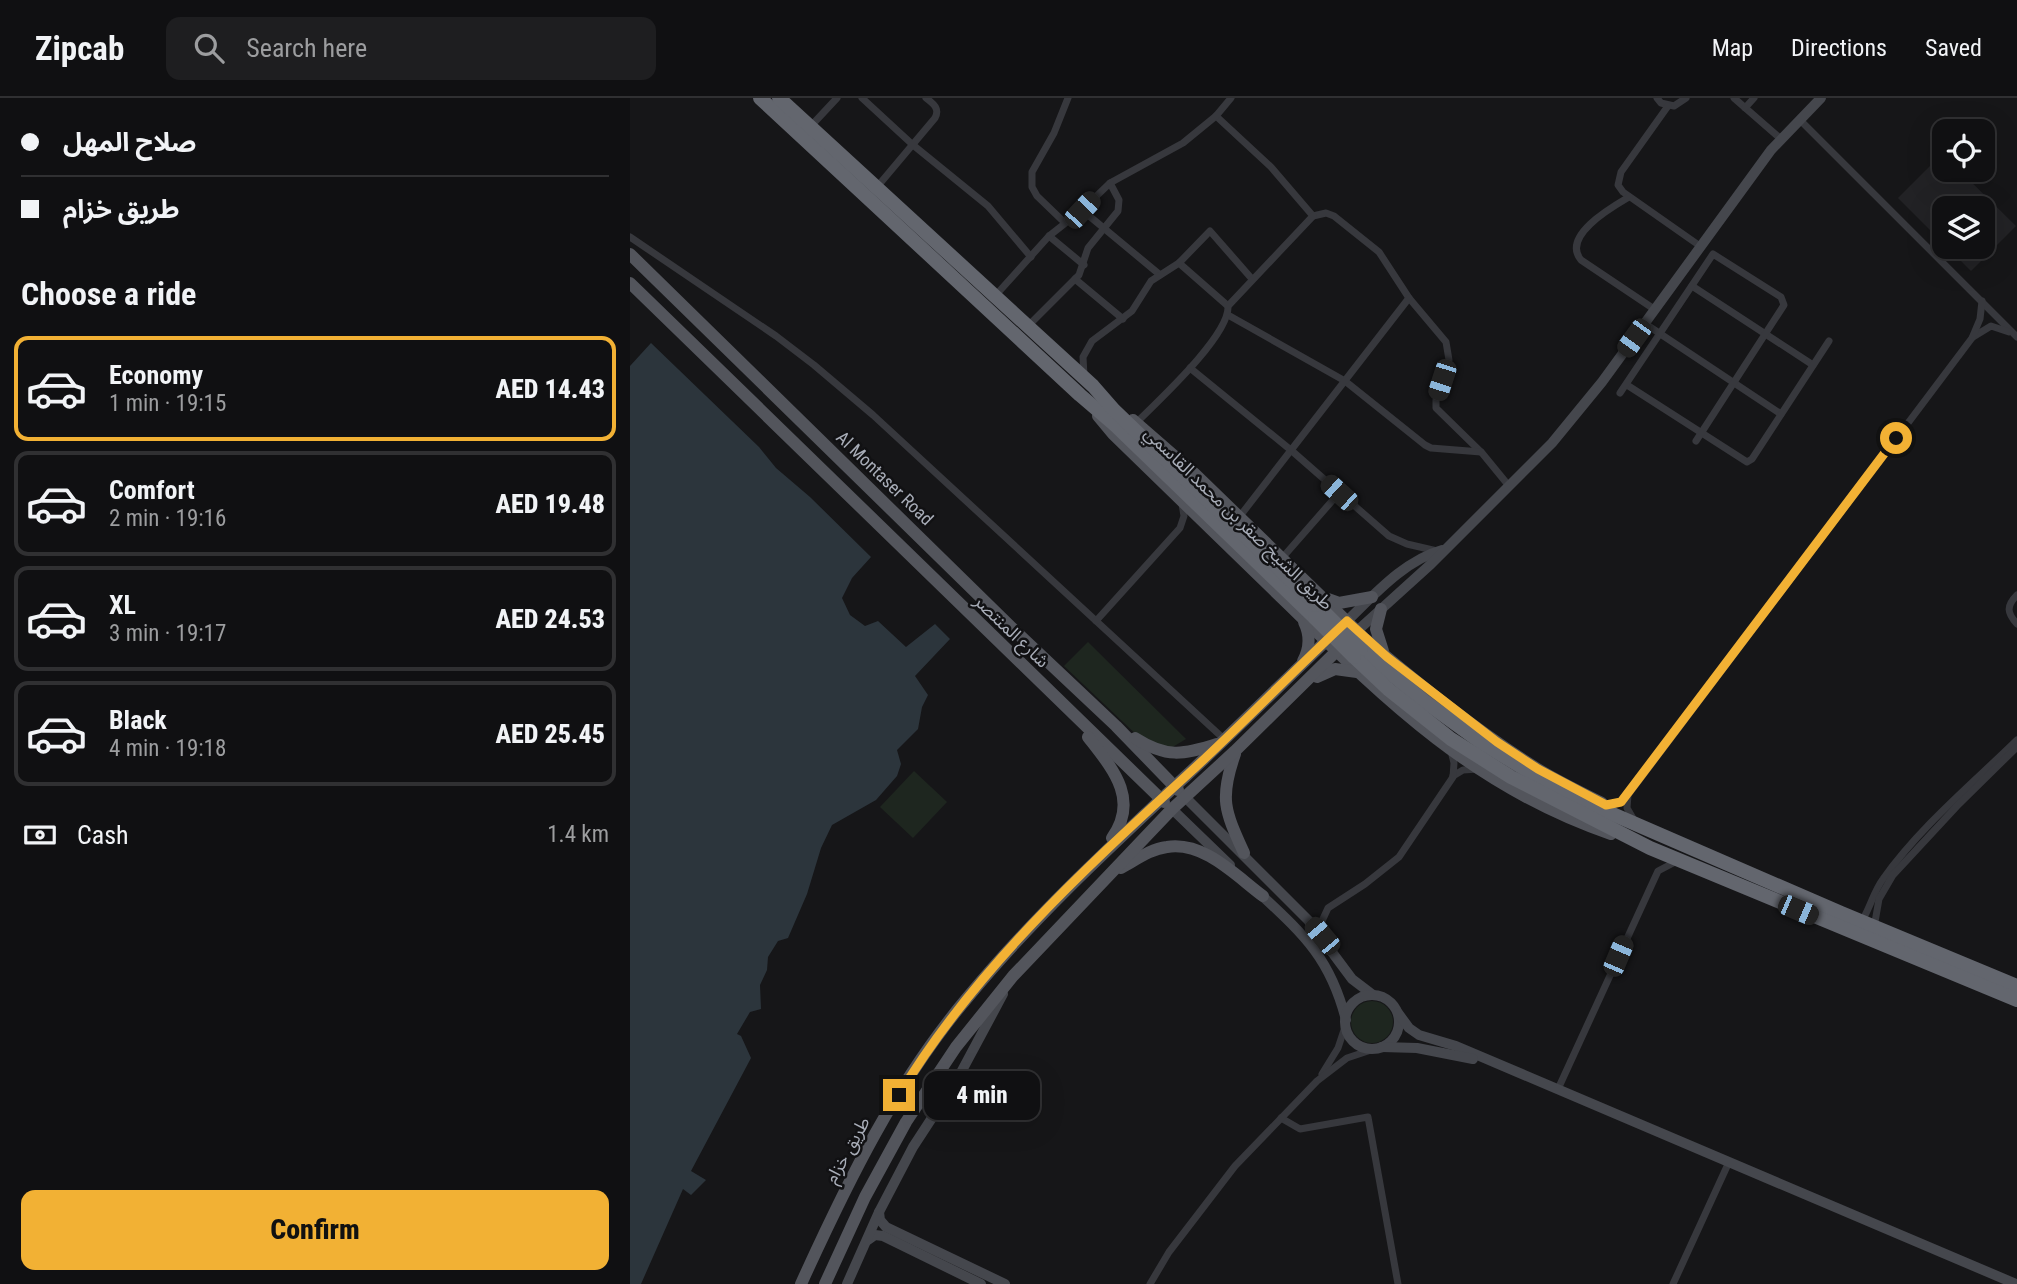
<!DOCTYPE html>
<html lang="en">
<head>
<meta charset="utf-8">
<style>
	:root { --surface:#101012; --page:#1e1e20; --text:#f1f3f6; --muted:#9c9d9f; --line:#303032; --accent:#f2b134 }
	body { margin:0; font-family:"Roboto Condensed","Noto Sans Arabic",sans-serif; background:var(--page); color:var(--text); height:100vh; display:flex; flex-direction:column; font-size:26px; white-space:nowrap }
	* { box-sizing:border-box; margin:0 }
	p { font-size:23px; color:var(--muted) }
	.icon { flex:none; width:38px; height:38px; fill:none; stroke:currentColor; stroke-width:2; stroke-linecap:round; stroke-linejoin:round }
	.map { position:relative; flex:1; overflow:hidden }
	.details { display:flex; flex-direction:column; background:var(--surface); width:630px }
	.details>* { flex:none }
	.top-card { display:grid; align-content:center; height:154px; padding:0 21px; background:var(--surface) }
	.buttons { position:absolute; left:1302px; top:21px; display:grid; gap:14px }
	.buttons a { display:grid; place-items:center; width:63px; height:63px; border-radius:14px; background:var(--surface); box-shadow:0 7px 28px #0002,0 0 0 2px var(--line); font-size:35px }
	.end { position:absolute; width:32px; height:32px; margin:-16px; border:9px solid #f2b134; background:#111; box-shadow:0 0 0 4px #111 }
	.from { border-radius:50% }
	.bubble { position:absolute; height:49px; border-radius:14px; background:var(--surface); box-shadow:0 7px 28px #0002,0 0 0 2px var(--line); font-size:23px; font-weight:800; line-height:49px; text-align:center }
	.car { position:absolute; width:21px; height:42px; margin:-21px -10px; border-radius:9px; box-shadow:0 0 5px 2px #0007; background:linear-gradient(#222 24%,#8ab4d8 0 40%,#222 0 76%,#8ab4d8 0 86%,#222 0) }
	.top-card b { display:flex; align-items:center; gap:24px; height:66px; font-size:26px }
	.top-card b+b { border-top:2px solid var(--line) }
	.top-card i { width:18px; height:18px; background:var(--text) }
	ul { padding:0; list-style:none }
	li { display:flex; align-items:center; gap:21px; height:105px; margin:0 14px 10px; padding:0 7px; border:4px solid var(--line); border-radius:14px }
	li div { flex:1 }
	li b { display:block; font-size:26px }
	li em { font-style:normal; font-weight:800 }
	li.active { border-color:var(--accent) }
	li>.icon { width:63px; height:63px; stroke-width:1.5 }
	h2 { padding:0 21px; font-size:32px; line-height:84px }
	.pay { display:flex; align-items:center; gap:18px; height:77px; padding:0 21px; font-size:26px }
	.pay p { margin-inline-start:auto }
	.action { display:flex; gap:14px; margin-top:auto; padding:14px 21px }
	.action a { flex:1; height:80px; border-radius:14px; background:var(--accent); color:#111; font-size:28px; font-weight:800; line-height:80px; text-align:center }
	header { display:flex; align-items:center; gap:42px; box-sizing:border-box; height:98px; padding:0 35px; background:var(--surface); border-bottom:2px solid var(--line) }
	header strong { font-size:33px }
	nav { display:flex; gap:38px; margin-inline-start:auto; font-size:24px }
	.search { width:490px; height:63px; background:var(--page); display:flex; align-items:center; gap:18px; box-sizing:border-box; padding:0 24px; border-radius:14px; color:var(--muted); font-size:26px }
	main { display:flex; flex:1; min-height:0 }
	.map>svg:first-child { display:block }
	.built { fill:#222225 }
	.green { fill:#1e261f }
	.water { fill:#2c353c }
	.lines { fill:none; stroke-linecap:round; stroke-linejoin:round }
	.street { stroke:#37383d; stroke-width:7 }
	.secondary { stroke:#45474d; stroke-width:10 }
	.primary { stroke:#53555c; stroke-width:12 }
	.highway { stroke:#63666e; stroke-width:14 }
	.highway-bridge { stroke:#63666e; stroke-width:14 }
	.route { stroke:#f2b134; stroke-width:9 }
	.labels { text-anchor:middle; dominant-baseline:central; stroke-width:5; stroke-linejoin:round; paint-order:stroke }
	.street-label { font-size:18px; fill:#a8adb8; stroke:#111113 }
</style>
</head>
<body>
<header>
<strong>Zipcab</strong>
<div class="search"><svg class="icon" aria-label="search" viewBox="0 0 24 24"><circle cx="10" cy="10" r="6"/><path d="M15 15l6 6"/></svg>Search here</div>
<nav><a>Map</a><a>Directions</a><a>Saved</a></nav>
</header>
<main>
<section class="details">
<div class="top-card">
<b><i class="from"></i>صلاح المهل</b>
<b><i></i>طريق خزام</b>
</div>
<h2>Choose a ride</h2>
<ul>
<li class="active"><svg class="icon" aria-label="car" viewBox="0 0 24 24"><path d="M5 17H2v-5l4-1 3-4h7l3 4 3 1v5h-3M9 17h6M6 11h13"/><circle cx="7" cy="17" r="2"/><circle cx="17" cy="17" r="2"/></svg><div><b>Economy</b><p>1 min · 19:15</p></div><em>AED 14.43</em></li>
<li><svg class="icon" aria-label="car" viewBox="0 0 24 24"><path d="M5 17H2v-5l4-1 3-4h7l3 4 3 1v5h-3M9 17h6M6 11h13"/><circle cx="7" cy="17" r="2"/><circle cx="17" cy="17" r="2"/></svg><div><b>Comfort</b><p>2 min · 19:16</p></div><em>AED 19.48</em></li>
<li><svg class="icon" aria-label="car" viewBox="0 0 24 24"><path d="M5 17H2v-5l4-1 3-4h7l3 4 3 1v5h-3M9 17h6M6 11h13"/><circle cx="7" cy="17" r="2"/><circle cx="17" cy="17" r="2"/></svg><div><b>XL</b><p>3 min · 19:17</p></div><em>AED 24.53</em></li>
<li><svg class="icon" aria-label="car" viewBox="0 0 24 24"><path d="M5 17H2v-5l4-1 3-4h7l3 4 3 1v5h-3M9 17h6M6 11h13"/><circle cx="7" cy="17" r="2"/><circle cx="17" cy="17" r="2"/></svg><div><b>Black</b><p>4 min · 19:18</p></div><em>AED 25.45</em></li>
</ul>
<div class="pay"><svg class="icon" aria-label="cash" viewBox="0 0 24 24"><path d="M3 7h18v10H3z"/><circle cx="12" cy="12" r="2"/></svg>Cash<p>1.4 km</p></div>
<div class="action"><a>Confirm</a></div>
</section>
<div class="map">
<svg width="1387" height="1186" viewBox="0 0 1387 1186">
	<rect width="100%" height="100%" fill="#161618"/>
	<polygon class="built" points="1313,55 1314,72 1329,72 1386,128 1341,173 1317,149 1353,149 1353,110 1314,110 1314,146 1268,100"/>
	<g class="green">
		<polygon points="458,544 556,641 541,650 511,641 434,568"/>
		<polygon points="284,673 317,704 283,740 250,709"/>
		<circle cx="742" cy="924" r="21"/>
	</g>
	<polygon class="water" points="21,245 129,349 146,370 180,399 241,459 222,480 212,500 220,517 235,528 248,523 276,549 305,526 320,541 285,578 298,597 292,609 288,631 267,652 271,666 267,678 246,702 202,727 191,750 177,796 158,840 148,843 138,859 137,872 130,887 131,911 120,914 107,936 111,938 121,960 61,1073 76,1082 61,1097 53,1091 11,1186 0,1186 0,268"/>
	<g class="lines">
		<g class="street">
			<polyline points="232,0 283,47 358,108 401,159"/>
			<polyline points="1027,0 1031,5 1044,8 1056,0"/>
			<polyline points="1104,0 1151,41"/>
			<polyline points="1038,8 991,74 988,87 993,94 1070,148"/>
			<polyline points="1115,10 1124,0"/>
			<polyline points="586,18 641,69 683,118 696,115 704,118 749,154 779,200 816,244 819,262 806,302 806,310 852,355 879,388"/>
			<polyline points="1170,22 1387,239"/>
			<polyline points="180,29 207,0"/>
			<path d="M 247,89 L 305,20 C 310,11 304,6 296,0"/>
			<path d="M 999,99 C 982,109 931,138 951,162 L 1024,211"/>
			<polyline points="452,112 529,176"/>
			<polyline points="434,124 407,98 402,89 402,74 424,35 438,0"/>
			<polyline points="419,138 454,167"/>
			<polyline points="0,139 146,238 184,267 243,317 594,641"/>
			<polyline points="549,165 598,208"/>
			<polyline points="445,181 493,221"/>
			<polyline points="1062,188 1183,267"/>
			<polyline points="365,198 419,138 452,112 480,85 553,45 586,18 601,0"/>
			<polyline points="598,217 715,283 795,347 801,350 851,354"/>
			<polyline points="1014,225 1151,316"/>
			<polyline points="398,228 449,177 458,150 488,113 489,102 480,85"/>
			<polyline points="1343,239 1361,228 1379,234"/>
			<polyline points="560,270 662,353 759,438 777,446 807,453"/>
			<polyline points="454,278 453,259 462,243 502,213 521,183 549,165 580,133 622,181"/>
			<polyline points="997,287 1117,364 1122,361 1199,243"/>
			<polyline points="990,295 1083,156 1151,199 1154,207 1066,343"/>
			<path d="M 506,325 C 528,303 600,237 598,208 L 683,118"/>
			<polyline points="610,418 779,200"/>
			<polyline points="653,459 709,395"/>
			<path d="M 1387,497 C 1376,508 1377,515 1387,526"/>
			<polyline points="466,523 550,430 554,418 552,406"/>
			<polyline points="823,678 833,672 848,671"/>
			<polyline points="998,697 997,710 1004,722"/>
			<polyline points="976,707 986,706 995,701 1342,240 1350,221 1352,203"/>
			<path d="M 1234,819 C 1241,807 1244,793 1253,781 C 1290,729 1342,686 1387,642"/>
			<polyline points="1245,824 1249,801 1263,777 1327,708 1387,649"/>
			<polyline points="692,838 692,823 698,810 735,786 769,759 823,679 824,665 821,653"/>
			<polyline points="692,976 708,950 716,926"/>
			<polyline points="928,991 1028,773 1047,763"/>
			<polyline points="651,1020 670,1031 738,1019 768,1186"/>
			<polyline points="520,1186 539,1154 605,1068 687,983 717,960 744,951"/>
			<polyline points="1043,1186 1099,1064"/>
		</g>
		<g class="secondary">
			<path d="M 717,523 C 744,497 775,462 812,452"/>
			<polyline points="727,533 801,466 922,345 972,284 1141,52 1191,0"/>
			<polyline points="556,700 678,822 722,881 743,897"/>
			<polyline points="542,711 600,767"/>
			<path d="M 627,793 C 673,836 700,859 716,922"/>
			<circle cx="742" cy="924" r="27"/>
			<polyline points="768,915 779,930 789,937 826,948 1386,1186"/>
			<polyline points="752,949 787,950 843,961"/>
			<polyline points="249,1114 250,1122 256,1129 375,1186"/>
			<polyline points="238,1142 245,1137 253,1138 351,1186"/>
			<polyline points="217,1186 249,1114 283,1049 328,980 373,896"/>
		</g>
		<g class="primary">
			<polyline points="0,156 381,529 486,628 548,692"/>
			<polyline points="0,185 534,704"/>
			<path d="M 468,318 L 483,336 C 542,393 600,450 659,507 C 758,604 846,690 981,736"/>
			<path d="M 503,322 L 565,376 L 734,540 C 789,586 845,632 906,670 C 927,683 950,694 972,705"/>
			<polyline points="695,500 709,505 742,499"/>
			<polyline points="751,511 746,531 753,553"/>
			<path d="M 673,563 C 680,550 681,538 674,524"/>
			<polyline points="687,579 705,571 727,574"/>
			<path d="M 458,639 C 482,670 510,701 482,740"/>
			<path d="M 505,640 C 536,660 553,657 587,646"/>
			<path d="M 605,656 C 589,701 595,713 614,755"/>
			<path d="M 491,770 C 506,762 520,751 537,749 C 574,743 606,778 633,798"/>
			<path d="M 171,1186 C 217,1085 266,984 338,899 C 404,819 481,748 557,677 C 611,627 663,574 717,523"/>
			<polyline points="195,1186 235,1099 276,1024 326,949 383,878 542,711 605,653 727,533"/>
		</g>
		<g class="highway">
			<polyline points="130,0 450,297 485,327 685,520"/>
			<polyline points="149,0 463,288 484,312 693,513"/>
			<polyline points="731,551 794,603 852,645 934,695 1211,815 1387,888"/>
			<polyline points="724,559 758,591 821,641 881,679 1020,750 1387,902"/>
		</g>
		<g class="highway-bridge">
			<polyline points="693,513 731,551"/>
			<polyline points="685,520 724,559"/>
		</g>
	</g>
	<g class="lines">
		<path class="route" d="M 269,997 C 343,874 451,774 556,678 C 611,628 662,574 717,523 L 757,559 L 867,644 L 908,671 L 976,707 L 991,704 L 1266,340"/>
	</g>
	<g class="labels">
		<g class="street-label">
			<text transform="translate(255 380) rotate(44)">Al Montaser Road</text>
			<text transform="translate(609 420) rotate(44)">طريق الشيخ صقر بن محمد القاسمي</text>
			<text transform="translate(382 533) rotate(44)">شارع المنتصر</text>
			<text transform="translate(217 1052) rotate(-61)">طريق خزام</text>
		</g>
	</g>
</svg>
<div class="buttons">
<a><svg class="icon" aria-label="locate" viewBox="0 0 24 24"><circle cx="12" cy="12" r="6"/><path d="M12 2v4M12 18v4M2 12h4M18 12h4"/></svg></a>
<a><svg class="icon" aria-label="layers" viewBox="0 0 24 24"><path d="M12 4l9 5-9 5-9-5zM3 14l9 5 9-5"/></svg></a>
</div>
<i class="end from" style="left:1266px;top:340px"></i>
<i class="end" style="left:269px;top:997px"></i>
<div class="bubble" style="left:294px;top:973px;width:116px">4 min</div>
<i class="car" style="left:452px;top:112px;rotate:43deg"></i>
<i class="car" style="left:1004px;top:240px;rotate:216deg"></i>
<i class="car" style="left:812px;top:282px;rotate:198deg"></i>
<i class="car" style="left:709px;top:395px;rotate:312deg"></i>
<i class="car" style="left:1168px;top:812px;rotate:113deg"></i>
<i class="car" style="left:692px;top:838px;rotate:320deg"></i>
<i class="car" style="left:988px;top:858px;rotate:23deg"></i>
</div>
</main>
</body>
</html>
